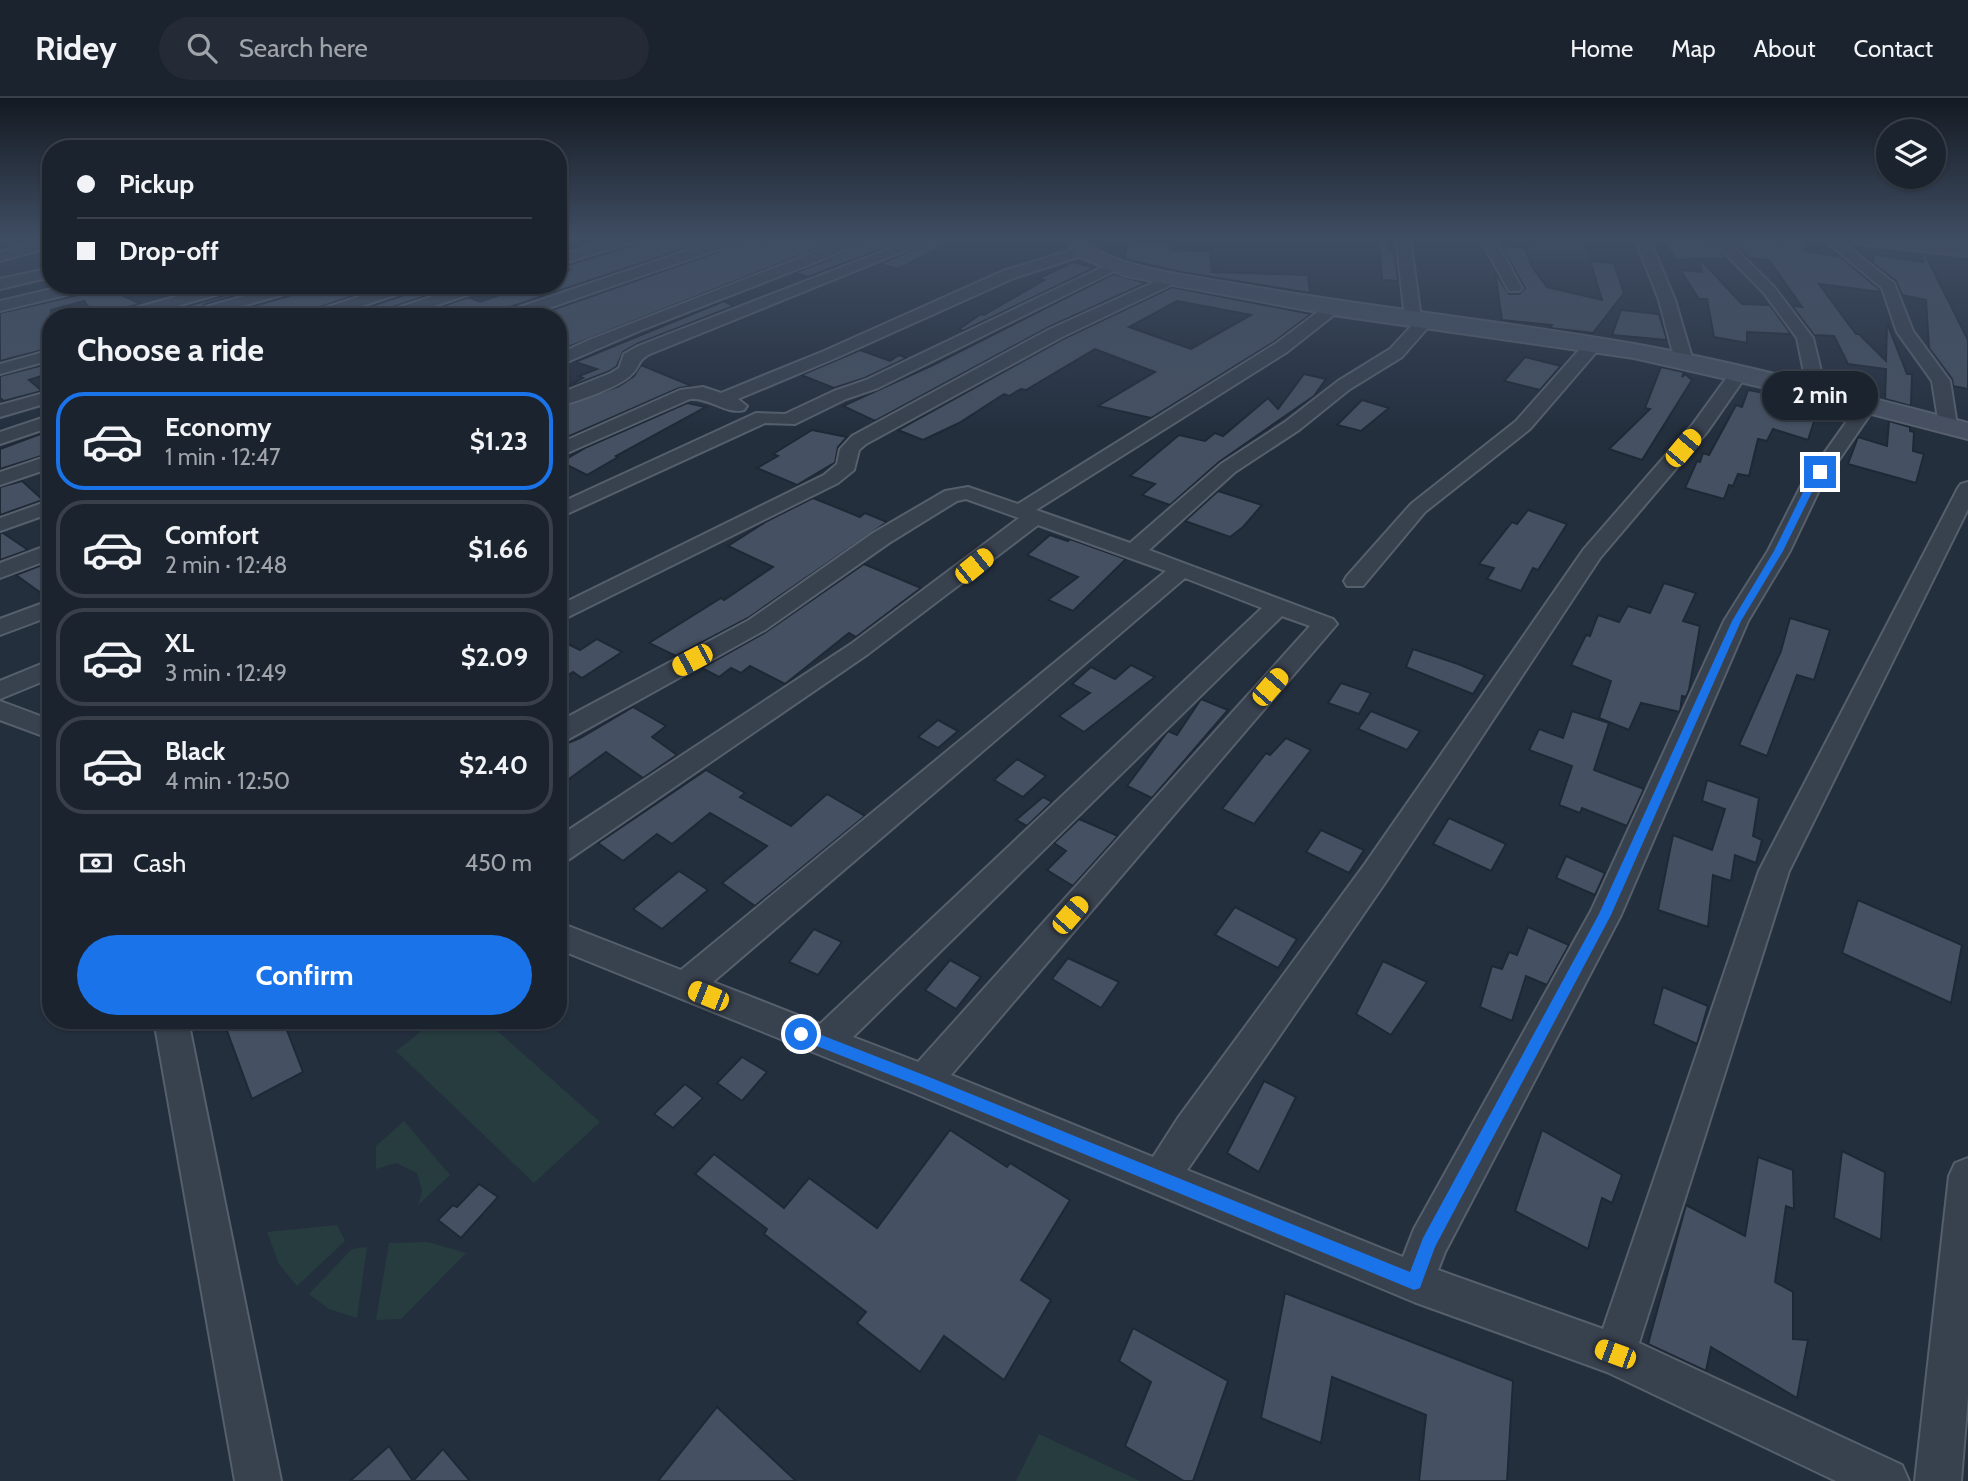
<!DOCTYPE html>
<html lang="en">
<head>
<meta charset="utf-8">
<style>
	:root { --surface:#1b232e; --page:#242b36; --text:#f1f3f6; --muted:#a0a4aa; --line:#39404a; --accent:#1a73e8 }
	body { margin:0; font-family:Cabin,sans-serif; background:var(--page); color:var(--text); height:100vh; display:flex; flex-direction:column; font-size:26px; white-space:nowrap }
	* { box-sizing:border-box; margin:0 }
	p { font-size:23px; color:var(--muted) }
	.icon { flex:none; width:38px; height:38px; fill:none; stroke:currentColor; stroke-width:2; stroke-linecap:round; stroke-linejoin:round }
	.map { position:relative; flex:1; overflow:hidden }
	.side { position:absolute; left:42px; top:210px; width:525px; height:721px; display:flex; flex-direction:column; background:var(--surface); border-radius:28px; box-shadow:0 2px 5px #0004,0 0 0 2px var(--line) }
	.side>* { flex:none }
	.top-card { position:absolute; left:42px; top:42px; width:525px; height:154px; border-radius:28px; box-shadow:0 2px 5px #0004,0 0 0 2px var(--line); display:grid; align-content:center; height:154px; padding:0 35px; background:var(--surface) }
	.tools { position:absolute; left:1876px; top:21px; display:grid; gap:14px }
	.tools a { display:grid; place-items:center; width:70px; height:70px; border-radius:50%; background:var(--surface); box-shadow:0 2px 5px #0004,0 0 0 2px var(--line); font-size:35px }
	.end { position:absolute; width:32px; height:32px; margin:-16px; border:9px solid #1a73e8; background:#fff; box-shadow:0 0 0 4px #fff }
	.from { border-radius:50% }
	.bubble { position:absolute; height:49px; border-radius:24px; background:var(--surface); box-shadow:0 2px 5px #0004,0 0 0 2px var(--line); font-size:23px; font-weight:800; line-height:49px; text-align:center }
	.car { position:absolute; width:21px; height:42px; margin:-21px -10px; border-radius:9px; box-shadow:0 0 5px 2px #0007; background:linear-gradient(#f5c518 24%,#345 0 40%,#f5c518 0 76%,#345 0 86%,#f5c518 0) }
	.top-card b { display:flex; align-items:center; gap:24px; height:66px; font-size:26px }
	.top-card b+b { border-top:2px solid var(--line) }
	.top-card i { width:18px; height:18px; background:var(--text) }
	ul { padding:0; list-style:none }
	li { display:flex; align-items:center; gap:21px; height:98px; margin:0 14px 10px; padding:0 21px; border:4px solid var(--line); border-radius:28px }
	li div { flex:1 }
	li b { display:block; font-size:26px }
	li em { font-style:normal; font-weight:800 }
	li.on { border-color:var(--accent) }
	li>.icon { width:63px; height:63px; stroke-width:1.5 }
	h2 { padding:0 35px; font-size:32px; line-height:84px }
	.pay { display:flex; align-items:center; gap:18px; height:77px; padding:0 35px; font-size:26px }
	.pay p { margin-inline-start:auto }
	.button { display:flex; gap:14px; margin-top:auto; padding:14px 35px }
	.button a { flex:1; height:80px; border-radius:42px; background:var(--accent); color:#fff; font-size:28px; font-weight:800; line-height:80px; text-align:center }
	header { display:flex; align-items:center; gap:42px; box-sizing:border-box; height:98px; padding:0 35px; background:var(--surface); border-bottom:2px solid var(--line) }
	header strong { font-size:33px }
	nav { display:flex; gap:38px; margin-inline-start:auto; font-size:24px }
	.search { width:490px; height:63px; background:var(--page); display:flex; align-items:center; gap:18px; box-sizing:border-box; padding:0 24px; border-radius:38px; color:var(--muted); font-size:26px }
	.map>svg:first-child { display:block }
	.green { fill:#263c3f }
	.building { fill:#455162; stroke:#1f2835; stroke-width:2; fill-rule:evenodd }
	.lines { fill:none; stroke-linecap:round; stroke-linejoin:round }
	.street-casing { stroke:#565f6c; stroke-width:4 }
	.secondary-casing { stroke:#565f6c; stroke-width:4 }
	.street { fill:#38414e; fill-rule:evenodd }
	.secondary { fill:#465061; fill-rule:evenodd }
	.route { fill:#1a73e8 }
</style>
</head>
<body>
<header>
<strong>Ridey</strong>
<div class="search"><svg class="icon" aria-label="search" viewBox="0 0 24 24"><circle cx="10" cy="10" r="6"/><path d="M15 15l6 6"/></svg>Search here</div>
<nav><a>Home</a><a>Map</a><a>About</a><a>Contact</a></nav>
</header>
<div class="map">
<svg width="1968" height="1383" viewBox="0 0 1968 1383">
	<rect width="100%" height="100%" fill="#242f3e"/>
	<g class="green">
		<polygon points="1534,140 1581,140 1590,163 1533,161 1523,146 1538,147"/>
		<polygon points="436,922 485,922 600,1024 534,1085 396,953"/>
		<polygon points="404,1023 450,1077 418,1107 422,1093 417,1075 396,1065 376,1071 376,1048"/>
		<polygon points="337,1127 345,1143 297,1188 279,1166 267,1134"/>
		<polygon points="428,1144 466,1155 401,1221 376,1222 389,1145"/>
		<polygon points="367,1149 357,1220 329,1211 309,1196 352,1151"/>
		<polygon points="1039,1336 1140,1383 1016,1383"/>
	</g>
	<g class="building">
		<polygon points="640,140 717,140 510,209 480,211 469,219 411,219 469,199 480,204 527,187 558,187 558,176 570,172 562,169 636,146"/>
		<polygon points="747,140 845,140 558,253 558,219 532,219 743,145"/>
		<polygon points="871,140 911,140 808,179 794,175 830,161"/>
		<polygon points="939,140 959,140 898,171 880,166"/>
		<polygon points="1379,140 1382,140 1395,158 1398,183 1382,182"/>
		<polygon points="1659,140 1708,140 1727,161 1700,161 1742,206 1770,207 1791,236 1747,234 1747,245 1714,239 1707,201 1699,201 1680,172 1702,174 1699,161 1677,162"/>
		<polygon points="1728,140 1806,140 1803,152 1841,159 1880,192 1881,194 1819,186 1856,236 1859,236 1886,263 1887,225 1907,276 1912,276 1911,308 1885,301 1886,271 1848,266 1834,238 1814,237 1792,208 1802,209 1769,162 1749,160"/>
		<polygon points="1134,143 1171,145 1171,152 1210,153 1212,174 1308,177 1310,195 1181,174 1124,161 1127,147 1133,147"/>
		<polygon points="1501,148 1525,150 1532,169 1547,189 1602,202 1590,163 1614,165 1624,195 1593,235 1550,230 1552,227 1502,222 1495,174 1509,196 1519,196 1525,190"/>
		<polygon points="1873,156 1923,164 1922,156 1925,156 1968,242 1968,291 1953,288 1952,281 1929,250 1926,202 1902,197 1896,183 1873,165"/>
		<polygon points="1073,164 1094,170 963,233 959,231 981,216 984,217 1044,182 1038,181"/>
		<polygon points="1113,176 1146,185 1049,229 875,323 843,308 933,267"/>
		<polygon points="99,187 115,187 116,194 140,206 113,213 110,219 96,219 84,203 51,212 51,250 0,263 0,215 96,193"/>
		<polygon points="244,187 272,187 205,206 201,213 210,219 149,219 241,193"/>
		<polygon points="309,187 386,187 305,214 302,219 215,219 306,193"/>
		<polygon points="445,188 449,190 378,214 375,219 359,219 360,214 357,213 404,197 419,196"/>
		<path d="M 1172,189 L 1311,216 L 1274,244 L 1151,320 L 1098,308 L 1155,274 L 1095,251 L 1026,292 L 1021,291 L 1009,298 L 1004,296 L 959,325 L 923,342 L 898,332 L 1063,241 ZM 1177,203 L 1251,217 L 1191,251 L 1129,229 Z"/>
		<polygon points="724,203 734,208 637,246 623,254 617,268 610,273 558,293 583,280 579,278 597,271 575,264"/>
		<polygon points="1621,212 1659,216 1667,242 1612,237"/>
		<polygon points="860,252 890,263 899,257 907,260 865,280 834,290 801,277"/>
		<polygon points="1525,259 1561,268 1540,292 1504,283"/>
		<polygon points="51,265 51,275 29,282 42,293 4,303 0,300 0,278"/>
		<polygon points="641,267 692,288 679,290 563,341 558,339 558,310 619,288 634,278"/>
		<polygon points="1661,269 1684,274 1682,279 1685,276 1692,282 1642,362 1609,351 1650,311 1645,310"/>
		<polygon points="1304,276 1326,281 1314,298 1219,364 1170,407 1142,397 1155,386 1130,378 1179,337 1205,343 1215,335 1223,338 1268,300 1278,311"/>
		<polygon points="1748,292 1820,305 1808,342 1773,331 1767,343 1758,341 1749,378 1738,376 1733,388 1729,387 1724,401 1685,390 1697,363 1700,364 1703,355 1709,357 1736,307 1742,309"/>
		<polygon points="1362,302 1389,310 1361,333 1337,327"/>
		<polygon points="687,305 706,309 616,358 618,359 587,377 561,364 587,349"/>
		<polygon points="1889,323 1910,329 1910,333 1914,334 1913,353 1924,356 1916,385 1848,366 1858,339 1887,348"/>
		<polygon points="51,332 51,355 0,371 0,351"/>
		<polygon points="812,332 847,339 838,349 835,365 831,367 797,387 757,370 778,358 773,356"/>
		<polygon points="22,383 43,402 0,417 0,389"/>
		<polygon points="1218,393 1262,407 1243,429 1230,439 1185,423"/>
		<polygon points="813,400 860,419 865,415 887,424 748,520 676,558 649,545 721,500 724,502 773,469 728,448 767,423"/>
		<polygon points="1528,412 1567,426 1538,472 1533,470 1521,493 1487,481 1494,470 1479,466 1512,424 1517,426"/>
		<polygon points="0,435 3,435 28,452 0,462"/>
		<polygon points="1050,437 1068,443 1070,441 1126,461 1073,513 1048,502 1078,479 1027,457"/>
		<polygon points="47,465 51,468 51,500 48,500 16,477"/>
		<polygon points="864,466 921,490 856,539 849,535 785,586 750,568 741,575 731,570 719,579 702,570 766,534"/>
		<polygon points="1664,485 1696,495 1683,523 1700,528 1689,592 1686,599 1682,598 1680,614 1641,605 1629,632 1599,620 1611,583 1571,567 1586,537 1590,538 1598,517 1619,524 1628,508 1650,515"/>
		<polygon points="1790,520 1830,532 1814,582 1797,577 1767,658 1739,647 1781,553"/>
		<polygon points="558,541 580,552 597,541 622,554 582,580 573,574 558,584"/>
		<polygon points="1413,551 1458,566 1485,577 1473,596 1406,569"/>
		<polygon points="1131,567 1155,579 1084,634 1059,618 1090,595 1072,586 1091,569 1115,581"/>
		<polygon points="1341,585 1371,595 1359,616 1328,605"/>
		<polygon points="1201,601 1228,612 1152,700 1127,688 1168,633 1177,637"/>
		<polygon points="633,609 666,628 652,639 677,657 643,680 606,654 558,689 558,649 580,640"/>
		<polygon points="1371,613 1420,633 1407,652 1358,631"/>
		<polygon points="1572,613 1609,625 1594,672 1644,691 1627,728 1582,710 1580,715 1559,707 1572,668 1529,652 1539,631 1563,640"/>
		<polygon points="938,622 958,633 938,650 918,639"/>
		<polygon points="1286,640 1311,652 1254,726 1222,711 1266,655 1270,657"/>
		<polygon points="1017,661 1046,678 1023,699 994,682"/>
		<polygon points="706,672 745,695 740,699 791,728 827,696 865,718 755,808 722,785 767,748 710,715 672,746 657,736 623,763 598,745"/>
		<polygon points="1707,682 1759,700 1753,738 1762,742 1756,765 1735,757 1731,783 1713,777 1708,829 1658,812 1673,737 1712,752 1725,711 1702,703"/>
		<polygon points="1043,699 1052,704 1027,728 1016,722"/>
		<polygon points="1449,720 1506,746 1491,773 1433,746"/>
		<polygon points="1079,721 1118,738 1073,788 1047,772 1066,753 1054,745"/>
		<polygon points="1321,732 1364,752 1349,775 1306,754"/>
		<polygon points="1566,758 1605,775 1595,797 1556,780"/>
		<polygon points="679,773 708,792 662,831 633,811"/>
		<polygon points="1858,802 1962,847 1951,905 1842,855"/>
		<polygon points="1235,809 1297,841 1278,870 1215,837"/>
		<polygon points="1528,829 1569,847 1547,887 1526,878 1512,923 1480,909 1492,868 1502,871 1509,854 1517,857"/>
		<polygon points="814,831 842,844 818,877 789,864"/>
		<polygon points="1068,860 1119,884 1101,910 1052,881"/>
		<polygon points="950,862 981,879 956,911 925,892"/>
		<polygon points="1383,863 1427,884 1391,937 1356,916"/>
		<polygon points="1663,889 1708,908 1697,946 1653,926"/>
		<polygon points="223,922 283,922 303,974 252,1001"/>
		<polygon points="742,959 767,974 742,1003 717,985"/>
		<polygon points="1264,983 1296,999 1259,1074 1227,1055"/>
		<polygon points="685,986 703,1000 673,1030 654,1016"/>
		<polygon points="950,1032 1007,1069 1010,1065 1070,1102 1021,1182 1051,1202 1004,1282 944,1238 920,1274 857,1225 866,1214 764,1136 767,1131 695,1076 714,1056 784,1110 809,1080 877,1130"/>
		<polygon points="1542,1032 1622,1077 1612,1105 1602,1100 1588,1151 1515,1113"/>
		<polygon points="1842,1053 1885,1074 1881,1142 1834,1120"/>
		<polygon points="1758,1059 1793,1072 1794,1111 1786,1108 1775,1184 1793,1194 1793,1241 1808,1242 1797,1300 1711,1249 1706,1273 1648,1246 1686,1107 1745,1138"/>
		<polygon points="479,1086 498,1099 461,1140 438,1122 453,1107 457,1109"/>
		<polygon points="1285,1195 1513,1283 1507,1383 1419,1383 1426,1317 1332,1279 1321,1345 1261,1320"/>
		<polygon points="1133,1230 1228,1283 1193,1383 1184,1383 1125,1348 1151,1284 1119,1263"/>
		<polygon points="717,1309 796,1383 658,1383"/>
		<polygon points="389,1348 413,1383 443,1351 470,1383 350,1383"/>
	</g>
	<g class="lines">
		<defs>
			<g id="street">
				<polygon points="558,140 568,140 558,145"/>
				<polygon points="617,140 637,140 635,143 558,167 558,158"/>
				<polygon points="724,140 744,140 742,143 523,219 472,219 480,214 511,212"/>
				<polygon points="851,140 869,140 829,159 639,233 558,268 558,256 589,242"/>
				<path d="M 917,140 L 936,140 L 650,256 C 636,263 641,268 632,276 C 620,289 576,304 558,308 L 558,296 L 611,275 L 619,270 L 624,256 L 638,248 Z"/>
				<path d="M 1396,140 L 1410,140 L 1421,220 L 1430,221 L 1432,224 L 1430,227 L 1402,259 L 1350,291 L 1299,332 L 1235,374 L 1149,452 L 1333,521 L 1337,526 L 951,977 L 1153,1059 L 1178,1020 L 1365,766 L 1584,451 L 1693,326 L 1733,271 L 1745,271 L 1748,275 L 1707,334 L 1600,460 L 1387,782 L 1187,1072 L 1403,1159 L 1414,1131 L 1591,813 L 1724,523 L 1768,453 L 1801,388 L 1862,302 L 1874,302 L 1877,306 L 1821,388 L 1790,453 L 1748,523 L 1621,817 L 1445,1154 L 1438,1172 L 1603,1231 L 1759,773 L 1958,390 L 1961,386 L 1968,384 L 1968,411 L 1789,773 L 1639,1245 L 1902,1367 L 1909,1383 L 1836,1383 L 1607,1274 L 1414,1204 L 912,994 L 558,851 L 558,824 L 681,872 L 1166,473 L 1038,427 L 868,556 L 568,762 L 558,765 L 558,739 L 851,546 L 1019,420 L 966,401 L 957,403 L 889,445 L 765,532 L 567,642 L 558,645 L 558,624 L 749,522 L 873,435 L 945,393 L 968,389 L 1018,406 L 1275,246 L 1327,207 L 1339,207 L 1341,210 L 1339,213 L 1287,254 L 1036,412 L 1130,445 L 1221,366 L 1285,324 L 1338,283 L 1390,251 L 1415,224 L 1407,223 L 1405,220 ZM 1185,480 L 1262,510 L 820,926 L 713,884 ZM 1282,518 L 1310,528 L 918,964 L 853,939 Z"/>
				<polygon points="1480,140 1494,140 1522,190 1519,193 1509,193"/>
				<polygon points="1635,140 1649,140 1675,202 1693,263 1690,267 1678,267 1675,263 1659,202"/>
				<polygon points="1710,140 1725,140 1774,189 1813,240 1826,294 1823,298 1817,299 1808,294 1797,240 1764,195"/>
				<polygon points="1822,140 1837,140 1894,185 1913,233 1950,283 1957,327 1955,331 1941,331 1939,327 1932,283 1897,234 1882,190"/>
				<polygon points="51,141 51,149 0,163 0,154"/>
				<path d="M 1082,149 L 1089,153 L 1087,156 L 1014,180 L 836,260 L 738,301 L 747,308 L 744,312 C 726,317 709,299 690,301 L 558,359 L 558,346 L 680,292 L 703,289 L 721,295 L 824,253 L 1003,173 Z"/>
				<polygon points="1113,164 1118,165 1120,168 1118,171 878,290 846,301 795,326 765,325 558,420 558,406 756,315 785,316 834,293 866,282"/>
				<polygon points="51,170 51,179 0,191 0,181"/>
				<polygon points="1172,176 1180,181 1177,184 1062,239 866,346 859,352 854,372 838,385 558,524 558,508 824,377 837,366 840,351 852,338 1050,231"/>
				<polygon points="69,187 97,187 95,190 0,213 0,203"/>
				<polygon points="217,187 242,187 240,190 139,219 112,219 114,216"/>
				<polygon points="282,187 307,187 305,190 212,217 204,212 206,209"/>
				<polygon points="395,187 418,187 416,190 329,219 304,219 306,216"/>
				<polygon points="467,187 490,187 488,190 402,219 377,219 379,216"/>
				<polygon points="1592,243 1598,244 1600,248 1598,252 1530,331 1425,414 1363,488 1347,488 1344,483 1347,478 1411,406 1516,323 1586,244"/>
				<polygon points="51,252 51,262 0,276 0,266"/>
				<polygon points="51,293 51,304 0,319 0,307"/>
				<polygon points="51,317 51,329 0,346 0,334"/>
				<polygon points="51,357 51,370 0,387 0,374"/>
				<polygon points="51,402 51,415 0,433 0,420"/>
				<polygon points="51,446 51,461 0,480 0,465"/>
				<polygon points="51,502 51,518 0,537 0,521"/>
				<polygon points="51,562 51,580 0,601 0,583"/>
				<polygon points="0,603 51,622 51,641 0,622"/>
				<polygon points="154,922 188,922 281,1383 235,1383"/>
				<polygon points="1968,1060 1968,1298 1961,1383 1915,1383 1949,1078 1955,1065"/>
			</g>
			<g id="secondary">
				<path d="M 1064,140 L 1084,140 C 1103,170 1205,180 1242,187 C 1372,210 1504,223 1634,246 C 1746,266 1857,297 1968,325 L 1968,341 L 1814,301 L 1634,260 L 1333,217 L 1125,178 L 1075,157 Z"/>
				<polygon points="1850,140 1910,140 1968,146 1968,158 1860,146"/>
			</g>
		</defs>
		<use href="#street" class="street-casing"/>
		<use href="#secondary" class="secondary-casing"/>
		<use href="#street" class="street"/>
		<use href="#secondary" class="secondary"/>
	</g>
	<linearGradient id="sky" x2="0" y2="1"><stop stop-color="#141a22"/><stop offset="0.42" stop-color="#3f4d63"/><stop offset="1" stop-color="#3f4d63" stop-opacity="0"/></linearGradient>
	<rect width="1968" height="333" fill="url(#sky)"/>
	<polygon class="route" points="1817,373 1824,374 1815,388 1783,453 1741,523 1611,817 1435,1149 1420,1190 1414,1192 919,988 796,940 796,931 806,931 929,979 1410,1174 1423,1140 1599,816 1732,523 1774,453 1806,388"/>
</svg>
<div class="tools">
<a><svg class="icon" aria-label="layers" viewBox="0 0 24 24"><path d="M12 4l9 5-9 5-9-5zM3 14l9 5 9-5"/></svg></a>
</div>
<i class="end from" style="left:801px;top:936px"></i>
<i class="end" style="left:1820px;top:374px"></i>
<div class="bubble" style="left:1762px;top:273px;width:116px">2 min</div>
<i class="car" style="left:1683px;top:350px;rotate:40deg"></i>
<i class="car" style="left:974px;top:468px;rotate:51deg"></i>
<i class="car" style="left:692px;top:562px;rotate:242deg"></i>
<i class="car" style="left:1270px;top:589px;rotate:41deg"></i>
<i class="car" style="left:1070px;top:817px;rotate:41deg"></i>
<i class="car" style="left:708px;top:898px;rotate:292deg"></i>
<i class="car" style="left:1615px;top:1256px;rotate:290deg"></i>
<div class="top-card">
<b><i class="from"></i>Pickup</b>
<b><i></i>Drop-off</b>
</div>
<section class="side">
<h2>Choose a ride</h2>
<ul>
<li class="on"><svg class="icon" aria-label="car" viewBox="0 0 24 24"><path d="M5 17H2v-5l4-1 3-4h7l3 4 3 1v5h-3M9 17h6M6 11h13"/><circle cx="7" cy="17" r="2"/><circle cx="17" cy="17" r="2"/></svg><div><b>Economy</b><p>1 min · 12:47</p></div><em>$1.23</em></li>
<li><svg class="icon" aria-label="car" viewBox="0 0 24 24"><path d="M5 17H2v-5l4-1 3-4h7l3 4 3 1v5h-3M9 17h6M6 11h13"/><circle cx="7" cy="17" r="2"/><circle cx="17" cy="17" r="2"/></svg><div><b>Comfort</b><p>2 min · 12:48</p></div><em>$1.66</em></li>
<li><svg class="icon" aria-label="car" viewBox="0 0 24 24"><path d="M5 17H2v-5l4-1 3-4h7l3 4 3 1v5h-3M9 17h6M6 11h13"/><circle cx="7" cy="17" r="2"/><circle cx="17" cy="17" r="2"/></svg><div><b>XL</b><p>3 min · 12:49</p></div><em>$2.09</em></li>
<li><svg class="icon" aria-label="car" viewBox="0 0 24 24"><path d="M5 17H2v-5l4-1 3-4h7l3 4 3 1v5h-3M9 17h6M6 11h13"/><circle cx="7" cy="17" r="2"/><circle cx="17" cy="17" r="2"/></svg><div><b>Black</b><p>4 min · 12:50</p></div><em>$2.40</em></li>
</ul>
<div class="pay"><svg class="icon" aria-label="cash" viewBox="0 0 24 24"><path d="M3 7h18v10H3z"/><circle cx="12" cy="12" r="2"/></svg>Cash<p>450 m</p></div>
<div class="button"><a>Confirm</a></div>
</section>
</div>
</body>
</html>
